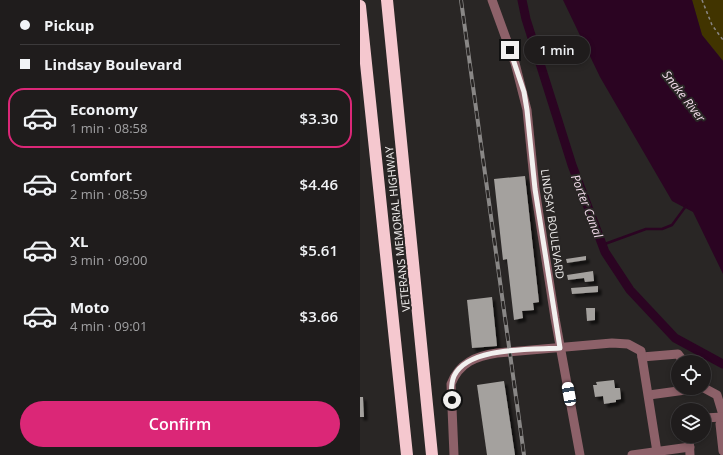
<!DOCTYPE html>
<html lang="en">
<head>
<meta charset="utf-8">
<style>
	:root { --surface:#1f1c1c; --page:#272525; --text:#f1f3f6; --muted:#a1a1a3; --line:#3c3a3b; --accent:#db2777 }
	body { margin:0; font-family:"Open Sans",sans-serif; background:var(--page); color:var(--text); height:100vh; display:flex; flex-direction:column; font-size:15px; white-space:nowrap }
	* { box-sizing:border-box; margin:0 }
	p { font-size:13px; color:var(--muted) }
	.icon { flex:none; width:22px; height:22px; fill:none; stroke:currentColor; stroke-width:2; stroke-linecap:round; stroke-linejoin:round }
	.map { position:relative; flex:1; overflow:hidden }
	.side { display:flex; flex-direction:column; background:var(--surface); width:360px }
	.side>* { flex:none }
	.guide { display:grid; align-content:center; height:88px; padding:0 20px; background:var(--surface) }
	.buttons { position:absolute; left:311px; top:355px; display:grid; gap:8px }
	.buttons a { display:grid; place-items:center; width:40px; height:40px; border-radius:50%; background:var(--surface); box-shadow:0 2px 6px #0003,0 0 0 1px var(--line); font-size:20px }
	.end { position:absolute; width:18px; height:18px; margin:-9px; border:5px solid #f2f0ef; background:#111; box-shadow:0 0 0 2px #111 }
	.from { border-radius:50% }
	.bubble { position:absolute; height:28px; border-radius:14px; background:var(--surface); box-shadow:0 2px 6px #0003,0 0 0 1px var(--line); font-size:13px; font-weight:600; line-height:28px; text-align:center }
	.car { position:absolute; width:12px; height:24px; margin:-12px -6px; border-radius:5px; box-shadow:0 0 3px 1px #0007; background:linear-gradient(#fff 24%,#345 0 40%,#fff 0 76%,#345 0 86%,#fff 0) }
	.guide b { display:flex; align-items:center; gap:14px; height:38px; font-size:15px }
	.guide b+b { border-top:1px solid var(--line) }
	.guide i { width:10px; height:10px; background:var(--text) }
	ul { padding:0; list-style:none }
	li { display:flex; align-items:center; gap:12px; height:60px; margin:0 8px 6px; padding:0 12px; border:2px solid transparent; border-radius:16px }
	li div { flex:1 }
	li b { display:block; font-size:15px }
	li em { font-style:normal; font-weight:600 }
	li.active { border-color:var(--accent) }
	li>.icon { width:36px; height:36px; stroke-width:1.5 }
	.action { display:flex; gap:8px; margin-top:auto; padding:8px 20px }
	.action a { flex:1; height:46px; border-radius:24px; background:var(--accent); color:#fff; font-size:16px; font-weight:600; line-height:46px; text-align:center }
	main { display:flex; flex:1; min-height:0 }
	.map>svg:first-child { display:block }
	.green { fill:#413400 }
	.water { fill:#2b0422 }
	.lines { fill:none; stroke-linecap:round; stroke-linejoin:round }
	.stream { stroke:#2b0422; stroke-width:2.5 }
	.canal { stroke:#2b0422; stroke-width:9 }
	.building { fill:#a4a19e; filter:url(#shadow) }
	.path { stroke:#898685; stroke-width:1.5; stroke-dasharray:3 3; stroke-linecap:butt }
	.minor { stroke:#8d6169; stroke-width:9 }
	.highway { stroke:#f5c8cf; stroke-width:12 }
	.rail-casing { stroke:#898786; stroke-width:4 }
	.rail { stroke:#292625; stroke-width:2.5; stroke-dasharray:8; stroke-linecap:butt }
	.route { stroke:#f2f0ef; stroke-width:5 }
	.labels { text-anchor:middle; dominant-baseline:central; stroke-width:4; stroke-linejoin:round; paint-order:stroke }
	.street-label { font-size:11px; fill:#f2f0ef; stroke:#292625 }
	.water-label { font-size:12px; font-style:italic; fill:#f2dbea; stroke:#292625 }
</style>
</head>
<body>
<main>
<section class="side">
<div class="guide">
<b><i class="from"></i>Pickup</b>
<b><i></i>Lindsay Boulevard</b>
</div>
<ul>
<li class="active"><svg class="icon" aria-label="car" viewBox="0 0 24 24"><path d="M5 17H2v-5l4-1 3-4h7l3 4 3 1v5h-3M9 17h6M6 11h13"/><circle cx="7" cy="17" r="2"/><circle cx="17" cy="17" r="2"/></svg><div><b>Economy</b><p>1 min · 08:58</p></div><em>$3.30</em></li>
<li><svg class="icon" aria-label="car" viewBox="0 0 24 24"><path d="M5 17H2v-5l4-1 3-4h7l3 4 3 1v5h-3M9 17h6M6 11h13"/><circle cx="7" cy="17" r="2"/><circle cx="17" cy="17" r="2"/></svg><div><b>Comfort</b><p>2 min · 08:59</p></div><em>$4.46</em></li>
<li><svg class="icon" aria-label="car" viewBox="0 0 24 24"><path d="M5 17H2v-5l4-1 3-4h7l3 4 3 1v5h-3M9 17h6M6 11h13"/><circle cx="7" cy="17" r="2"/><circle cx="17" cy="17" r="2"/></svg><div><b>XL</b><p>3 min · 09:00</p></div><em>$5.61</em></li>
<li><svg class="icon" aria-label="car" viewBox="0 0 24 24"><path d="M5 17H2v-5l4-1 3-4h7l3 4 3 1v5h-3M9 17h6M6 11h13"/><circle cx="7" cy="17" r="2"/><circle cx="17" cy="17" r="2"/></svg><div><b>Moto</b><p>4 min · 09:01</p></div><em>$3.66</em></li>
</ul>
<div class="action"><a>Confirm</a></div>
</section>
<div class="map">
<svg width="363" height="455" viewBox="0 0 363 455">
	<defs>
		<filter id="shadow"><feDropShadow dx="3.5" dy="3.5" stdDeviation="1" flood-color="#0009"/></filter>
	</defs>
	<rect width="100%" height="100%" fill="#292625"/>
	<polygon class="green" points="332,0 363,0 363,61 342,35"/>
	<polygon class="water" points="203,0 332,0 342,35 363,61 363,274 333,212 312,201 240,77"/>
	<g class="lines">
		<polyline class="stream" points="242,245 286,229 302,229 312,225 326,206"/>
		<polyline class="canal" points="162,0 166,19 212,165 245,252 270,290 315,338 363,364"/>
	</g>
	<g class="building">
		<polygon points="165,176 179,302 173,303 174,310 162,311 163,318 154,320 147,259 143,260 134,179"/>
		<polygon points="226,256 226,260 207,263 206,259"/>
		<polygon points="233,271 234,281 225,282 224,278 208,280 207,275"/>
		<polygon points="238,286 238,292 212,294 211,288"/>
		<polygon points="132,297 137,346 112,348 107,300"/>
		<polygon points="226,308 235,308 235,320 227,321"/>
		<polygon points="254,380 255,388 260,388 261,399 256,400 256,402 244,404 243,396 235,397 233,385 237,385 236,382"/>
		<polygon points="144,381 155,455 127,455 117,385"/>
		<polygon points="0,397 3,397 4,417 0,417"/>
	</g>
	<g class="lines">
		<polyline class="path" points="342,0 352,25 363,40"/>
		<g class="minor">
			<polyline points="132,0 155,63 167,110 175,189 195,318 220,455"/>
			<polyline points="282,357 318,354 324,362"/>
			<polyline points="344,388 357,395 363,415"/>
			<polyline points="289,395 340,388"/>
			<polyline points="363,417 360,424 363,451"/>
			<polyline points="344,418 363,417"/>
			<polyline points="329,436 330,455"/>
			<path d="M 94,455 L 91,384 C 99,363 116,356 137,353 L 252,343 L 268,344 L 281,351 L 297,452"/>
			<polyline points="272,455 330,447"/>
		</g>
		<g class="highway">
			<polyline points="27,0 72,455"/>
			<polyline points="0,6 47,455"/>
		</g>
		<defs>
			<polyline id="rail" points="101,0 164,455"/>
		</defs>
		<use href="#rail" class="rail-casing"/>
		<use href="#rail" class="rail"/>
	</g>
	<g class="lines">
		<path class="route" d="M 92,400 C 91,391 91,383 94,376 C 108,346 173,350 200,348 L 175,189 L 167,110 L 164,92 L 150,50"/>
	</g>
	<g class="labels">
		<g class="street-label">
			<text transform="translate(193 224) rotate(82)">LINDSAY BOULEVARD</text>
			<text transform="translate(37 229) rotate(-96)">VETERANS MEMORIAL HIGHWAY</text>
		</g>
		<g class="water-label">
			<text transform="translate(324 96) rotate(52)">Snake River</text>
			<text transform="translate(227 206) rotate(69)">Porter Canal</text>
		</g>
	</g>
</svg>
<div class="buttons">
<a><svg class="icon" aria-label="locate" viewBox="0 0 24 24"><circle cx="12" cy="12" r="6"/><path d="M12 2v4M12 18v4M2 12h4M18 12h4"/></svg></a>
<a><svg class="icon" aria-label="layers" viewBox="0 0 24 24"><path d="M12 4l9 5-9 5-9-5zM3 14l9 5 9-5"/></svg></a>
</div>
<i class="end from" style="left:92px;top:400px"></i>
<i class="end" style="left:150px;top:50px"></i>
<div class="bubble" style="left:164px;top:36px;width:66px">1 min</div>
<i class="car" style="left:209px;top:394px;rotate:350deg"></i>
</div>
</main>
</body>
</html>
